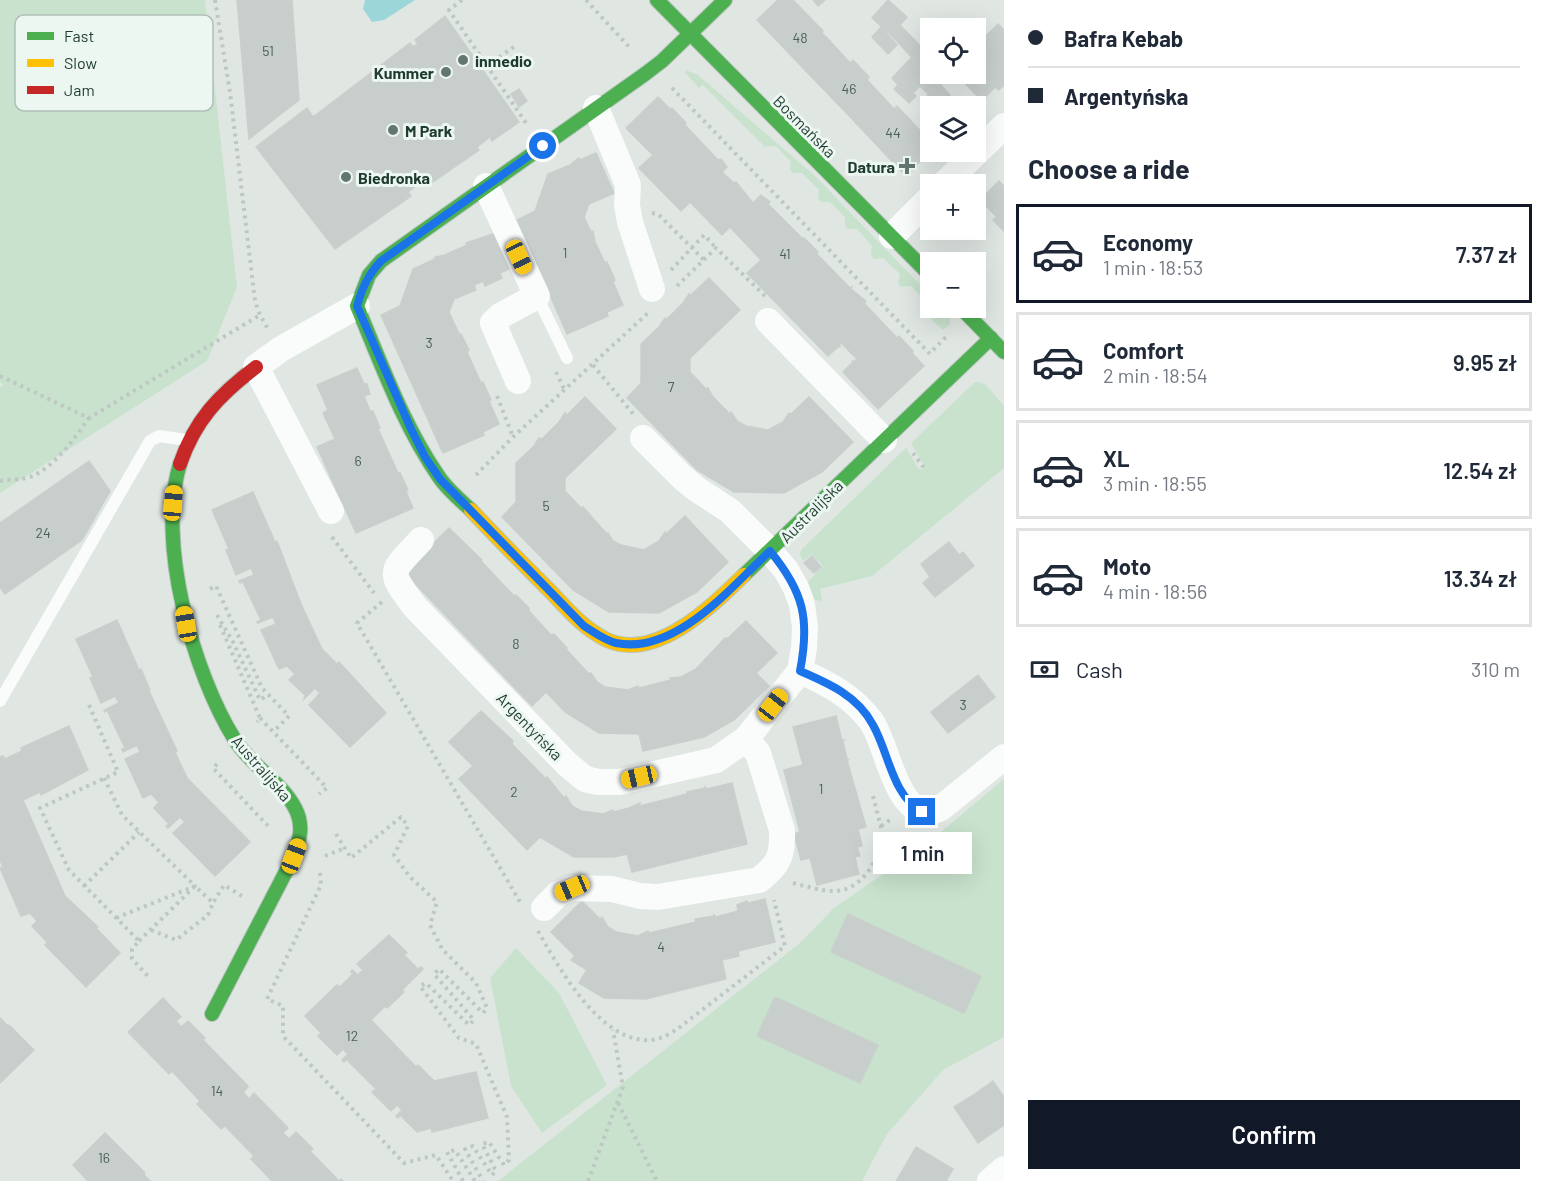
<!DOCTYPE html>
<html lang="en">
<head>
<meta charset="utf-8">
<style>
	:root { --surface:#fff; --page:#f2f2f3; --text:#1f2937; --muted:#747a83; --line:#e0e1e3; --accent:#111827 }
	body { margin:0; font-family:Barlow,sans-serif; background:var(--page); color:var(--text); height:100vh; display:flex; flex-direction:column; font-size:22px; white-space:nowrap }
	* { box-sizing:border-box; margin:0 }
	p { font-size:20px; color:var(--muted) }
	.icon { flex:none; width:33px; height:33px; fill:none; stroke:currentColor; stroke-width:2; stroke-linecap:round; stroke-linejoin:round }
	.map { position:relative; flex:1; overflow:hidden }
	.panel { display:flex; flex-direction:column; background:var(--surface); width:540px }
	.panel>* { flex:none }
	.hud { display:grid; align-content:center; height:132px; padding:0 24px; background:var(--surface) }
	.controls { position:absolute; left:920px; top:18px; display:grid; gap:12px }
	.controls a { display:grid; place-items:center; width:66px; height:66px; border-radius:0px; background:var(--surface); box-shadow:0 6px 24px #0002; font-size:30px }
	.end { position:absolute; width:27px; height:27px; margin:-14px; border:8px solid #1a73e8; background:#fff; box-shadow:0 0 0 3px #fff }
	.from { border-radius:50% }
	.bubble { position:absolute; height:42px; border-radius:0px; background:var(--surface); box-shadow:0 6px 24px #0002; font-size:20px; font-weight:600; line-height:42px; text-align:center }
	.car { position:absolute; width:18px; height:36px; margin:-18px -9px; border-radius:8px; box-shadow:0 0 4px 2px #0007; background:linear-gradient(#f5c518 24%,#345 0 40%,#f5c518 0 76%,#345 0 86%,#f5c518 0) }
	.hud b { display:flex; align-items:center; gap:21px; height:57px; font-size:22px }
	.hud b+b { border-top:2px solid var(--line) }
	.hud i { width:15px; height:15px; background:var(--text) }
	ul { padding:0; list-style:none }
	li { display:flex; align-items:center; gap:18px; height:99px; margin:0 12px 9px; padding:0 12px; border:3px solid var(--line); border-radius:0px }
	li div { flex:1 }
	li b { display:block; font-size:22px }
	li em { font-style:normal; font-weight:600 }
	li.current { border-color:var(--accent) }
	li>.icon { width:54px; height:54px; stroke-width:1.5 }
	h2 { padding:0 24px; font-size:27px; line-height:72px }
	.pay { display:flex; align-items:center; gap:15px; height:66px; padding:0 24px; font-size:22px }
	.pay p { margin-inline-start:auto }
	.action { display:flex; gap:12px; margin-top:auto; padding:12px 24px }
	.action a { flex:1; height:69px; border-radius:0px; background:var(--accent); color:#fff; font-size:24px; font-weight:600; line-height:69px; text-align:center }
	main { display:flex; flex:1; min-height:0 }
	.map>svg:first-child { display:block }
	.green { fill:#c8e2cd }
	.water { fill:#9dd6d9 }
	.building { fill:#c7cecb; stroke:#c9d0cc; stroke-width:1.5 }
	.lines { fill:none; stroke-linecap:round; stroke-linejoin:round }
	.fast-casing { stroke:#b9c4be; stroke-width:16 }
	.slow-casing { stroke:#b9c4be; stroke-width:16 }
	.jam-casing { stroke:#b9c4be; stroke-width:16 }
	.path { stroke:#bec7c4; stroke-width:4; stroke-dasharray:3 4.5; stroke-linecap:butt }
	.lane { stroke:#fafbfb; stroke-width:12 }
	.street { stroke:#fafbfb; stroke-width:26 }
	.fast { stroke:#4caf50; stroke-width:14 }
	.slow { stroke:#ffc107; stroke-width:14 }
	.jam { stroke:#c62828; stroke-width:14 }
	.route { stroke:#1a73e8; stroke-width:8 }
	.poi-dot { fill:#62776f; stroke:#edf7f1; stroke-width:2 }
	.labels { text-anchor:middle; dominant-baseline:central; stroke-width:6; stroke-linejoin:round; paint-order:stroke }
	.number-label { font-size:14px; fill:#496058 }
	.poi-label { font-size:16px; font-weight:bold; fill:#1e3b30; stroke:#edf7f1; text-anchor:start }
	.street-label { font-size:16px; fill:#1e3b30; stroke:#edf7f1 }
	.key { fill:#edf7f1; stroke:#afbfb7; stroke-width:1.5 }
	.key-label { font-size:16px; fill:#1e3b30 }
</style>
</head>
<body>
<main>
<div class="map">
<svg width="1004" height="1181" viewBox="0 0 1004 1181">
	<rect width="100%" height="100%" fill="#e0e7e3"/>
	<g class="green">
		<polygon points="0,0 205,0 237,287 207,361 0,493 0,387 4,385 0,382"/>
		<polygon points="686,70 698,75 814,175 930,295 930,308 942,308 950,316 950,324 943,330 928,316 925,307 927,303 911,286 901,287 898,283 900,274 883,258 874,259 871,255 872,246 857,229 848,229 845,226 845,217 830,202 821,202 818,199 819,190 802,173 794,173 790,170 791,162 776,146 765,147 703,85 699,88 685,73"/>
		<polygon points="978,382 986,385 1004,406 1004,468 872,576 820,589 822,601 815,600 808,582 823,566 812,554 803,561 800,555 801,550 906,448 918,468 922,470 925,467 911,443 974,383"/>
		<polygon points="1004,779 1004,1037 943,1070 887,1134 862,1181 498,1181 800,943 834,908 929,842"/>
		<polygon points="516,948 559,993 607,1085 542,1133 511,1086 490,978"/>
	</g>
	<polygon class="water" points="365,0 415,0 384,20 372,22 363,9"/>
	<g class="building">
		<polygon points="237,0 292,0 299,100 249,139"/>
		<polygon points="778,0 793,0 823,31 822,33 830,41 803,68 757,20"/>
		<polygon points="813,0 825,0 818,6"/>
		<polygon points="888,0 907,17 891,35 872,18"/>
		<polygon points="445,16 519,122 492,141 490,137 477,147 479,150 430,184 425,179 408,192 411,196 335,249 256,147 307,108 313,117 410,43 413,47 418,44 415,40"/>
		<polygon points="998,24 1004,30 1004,72 975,43 984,32 987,35"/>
		<polygon points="900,25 930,56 920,66 891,35"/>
		<polygon points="881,27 897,45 888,54 872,37"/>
		<polygon points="830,41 850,63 853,60 869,77 867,80 883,97 856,123 803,68"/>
		<polygon points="975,43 1004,72 1004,85 999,90 995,87 982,101 956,74 975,74"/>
		<polygon points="911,58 918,66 898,85 892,78"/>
		<polygon points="919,65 940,84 929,95 920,86 913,93 902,81"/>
		<polygon points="902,81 916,96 909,103 894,89"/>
		<polygon points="940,84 950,95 938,106 931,106 924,99"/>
		<polygon points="519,89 527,101 519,107 511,94"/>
		<polygon points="658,97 671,110 672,108 686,123 685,125 718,160 721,159 727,167 722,172 734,183 736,182 753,203 761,195 770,202 768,204 802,238 804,238 818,252 816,253 850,288 852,287 851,289 866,301 864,303 897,338 899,336 913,351 912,353 924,366 878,409 843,372 853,362 852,360 854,362 857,359 841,343 839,346 840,347 838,347 828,356 747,273 761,260 730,227 722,235 690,202 681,211 639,168 653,155 626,128"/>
		<polygon points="883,97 894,109 897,106 930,141 930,152 909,172 901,171 856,123"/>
		<polygon points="596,153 614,193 589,204 584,217 591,232 593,231 595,242 605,263 607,262 615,280 613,282 623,305 607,312 608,316 567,334 517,220 535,211 548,174 570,165 579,158 580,160"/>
		<polygon points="999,181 1004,186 1004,231 993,220 997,217 980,200"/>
		<polygon points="493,234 509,269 500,273 502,278 485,286 483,281 474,285 476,290 454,299 449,312 459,334 461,334 469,350 467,352 481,383 483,382 491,400 489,401 499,424 483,432 484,435 443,453 381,315 400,306 413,269 435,259 435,257 445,255 467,245 466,243"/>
		<polygon points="709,278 740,310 690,358 690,372 706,389 708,388 713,397 730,414 731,412 737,421 746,426 768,430 783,422 789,413 791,414 809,397 853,442 822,472 784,493 734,492 697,470 627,398 641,383 641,344 659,327 665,318 667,319 683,303 689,294 691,295"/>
		<polygon points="357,368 364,384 367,384 370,394 364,396 370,411 373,411 380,428 378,429 398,473 400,473 408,490 406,492 413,508 356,533 317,447 335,439 323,413 328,410 317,385"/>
		<polygon points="585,397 616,429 565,478 565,491 581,508 583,507 606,533 608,533 613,541 621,545 644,550 659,541 665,532 666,534 685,516 728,562 697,592 659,613 609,612 573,590 502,517 516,502 516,463 534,446 539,438 542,439 559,422 565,413 567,415"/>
		<polygon points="89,461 110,491 82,540 5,594 0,587 0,523"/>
		<polygon points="253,492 275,542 277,541 301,604 322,649 337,664 339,662 386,713 350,747 309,705 320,693 315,688 304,699 305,695 289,680 295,674 287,666 279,669 261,630 276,624 273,617 258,623 257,622 261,620 243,582 240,583 239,581 254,575 251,568 236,575 226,550 229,549 212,510"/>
		<polygon points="449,528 482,560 481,561 514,596 516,595 529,608 529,611 551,635 554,634 567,648 566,649 589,674 591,673 597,682 605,687 628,690 638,686 639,688 671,680 670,678 681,677 696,669 725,638 728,638 746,621 777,653 756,673 769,686 734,720 704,737 643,751 639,734 599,733 565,712 546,692 532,706 404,572"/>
		<polygon points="949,542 959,555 963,552 974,566 935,597 923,583 930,577 921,564"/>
		<polygon points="812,556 821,567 814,573 804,563"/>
		<polygon points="117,620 139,670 141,669 150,690 149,691 177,751 175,752 187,778 250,842 215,876 173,833 185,822 180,817 168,828 166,826 169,824 154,808 159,802 151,794 143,798 125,759 140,752 137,745 123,752 122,749 125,748 107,710 105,712 104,710 119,703 115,696 101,703 90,678 93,677 76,639"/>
		<polygon points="978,675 995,697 948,733 931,712"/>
		<polygon points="481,711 513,741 512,744 546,779 547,777 564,798 566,796 572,806 581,811 603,814 613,810 614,812 629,808 640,803 640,806 687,794 687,792 705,788 705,787 707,789 732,783 747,844 632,872 627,854 614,857 574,857 540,837 527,850 459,779 473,766 449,742"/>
		<polygon points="836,716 842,741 844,740 843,742 847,759 849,760 847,760 866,827 858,829 862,846 857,847 860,856 855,857 859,874 817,885 810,858 801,860 794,834 800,832 784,770 803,765 793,727"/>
		<polygon points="69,726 88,770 41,795 40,792 23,800 65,896 98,927 96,928 120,953 86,987 45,945 47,942 32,926 37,921 30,913 21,916 0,868 3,867 0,860 0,757 3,756 5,759 22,751 21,748"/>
		<polygon points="765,899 775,942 738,951 739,956 722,960 726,979 646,999 604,998 579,983 587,970 571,960 575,956 551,932 582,901 600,919 602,917 608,927 616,932 638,936 648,931 649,933 696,922 695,919 714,916 714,915 716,917 738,911 737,905 747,901 748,903"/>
		<polygon points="848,914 981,976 964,1013 831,952"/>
		<polygon points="389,935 407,953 404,955 418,969 421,967 423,969 402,990 404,992 387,1008 385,1006 371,1020 416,1067 418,1065 434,1081 476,1072 488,1118 432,1132 431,1128 417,1132 400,1115 398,1118 396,1116 402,1110 397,1105 391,1111 372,1092 376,1089 346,1059 344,1062 342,1060 348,1054 343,1049 337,1055 318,1036 321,1033 305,1016 337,985 340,987 353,974 351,972 352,970 358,975 363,970 357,964"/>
		<polygon points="775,997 878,1045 860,1083 757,1036"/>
		<polygon points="163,998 181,1017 176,1021 181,1027 188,1021 205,1038 203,1040 247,1085 248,1087 243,1092 249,1099 254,1093 288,1128 283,1133 289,1139 296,1132 313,1149 310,1151 339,1181 341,1179 343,1181 272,1181 251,1159 254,1156 225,1126 221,1129 197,1104 200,1101 172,1071 169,1074 128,1032"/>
		<polygon points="0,1018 8,1026 9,1025 34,1050 0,1083"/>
		<polygon points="993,1081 1004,1097 1004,1125 998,1129 975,1094"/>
		<polygon points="975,1094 998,1129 978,1143 954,1107"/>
		<polygon points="105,1133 145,1173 144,1175 150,1181 88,1181 73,1165"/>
		<polygon points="916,1147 953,1169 946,1181 926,1181 904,1168"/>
		<polygon points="904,1168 926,1181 896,1181"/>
	</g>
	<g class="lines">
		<defs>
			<g id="fast">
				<polyline points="657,0 930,275"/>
				<polyline points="961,308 1004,352"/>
				<path d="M 180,464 C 156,541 193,673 235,740 C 251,766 281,781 295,808 C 304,825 300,839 294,856 L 212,1014"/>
				<path d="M 471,510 C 460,500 447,489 439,477 C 403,425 381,363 357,306 L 369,275 L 381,261 L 645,74 L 662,61 L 725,0"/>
				<polyline points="744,575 991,338"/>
			</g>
			<path id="slow" d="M 471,510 C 497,538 524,565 551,592 C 568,610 584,629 607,640 C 656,662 712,606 744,575"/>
			<path id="jam" d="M 180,464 C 195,420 219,395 256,367"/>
		</defs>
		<use href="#fast" class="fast-casing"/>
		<use href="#slow" class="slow-casing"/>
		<use href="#jam" class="jam-casing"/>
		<g class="path">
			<polyline points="215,0 230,92 255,301 260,315 268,329"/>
			<polyline points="462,0 449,10 526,123"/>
			<polyline points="586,0 630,48"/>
			<polyline points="487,66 515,46"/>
			<polyline points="672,88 932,356"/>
			<polyline points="652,213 658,214 704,260"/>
			<polyline points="671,270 704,235 716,248"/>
			<polyline points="677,286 716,248 766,297"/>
			<polyline points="933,350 949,334"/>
			<polyline points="593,365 634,415"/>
			<polyline points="556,372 565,391"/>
			<polyline points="0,376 89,418 260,315"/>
			<polyline points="497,396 513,437"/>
			<polyline points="913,453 924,468"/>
			<polyline points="476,475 513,437 648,313"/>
			<path d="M 0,481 C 10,479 24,480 33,476 C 57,464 74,439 89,418"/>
			<polyline points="332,537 374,593"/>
			<polyline points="210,589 216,586 262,688 289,716 273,732"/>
			<polyline points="382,602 357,623 520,902"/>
			<polyline points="217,615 233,642 260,700 268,695"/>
			<polyline points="220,625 260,718 257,722"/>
			<polyline points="89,705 118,772 40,808 69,870 139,941 132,949 132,959 148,976"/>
			<polyline points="260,718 327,788 319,794"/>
			<polyline points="217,764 213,768 270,828"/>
			<polyline points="104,778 122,815 195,886 116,918"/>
			<polyline points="873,796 889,859"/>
			<polyline points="881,826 893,818"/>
			<polyline points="336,834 351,858 401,817 408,826 394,855 410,877 437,902 430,925 442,949 476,983 487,1008 483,1013 439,969 434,974 474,1020 469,1025 426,983 420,986 459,1038 476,1044 507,1117 509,1160 504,1165 489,1142 482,1144 496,1171 492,1175 473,1146 465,1149 483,1181"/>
			<polyline points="325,856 345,848"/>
			<polyline points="320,873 321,885 267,999 283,1006 283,1036 404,1163 436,1155 453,1181"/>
			<path d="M 793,883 C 825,891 847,901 870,869 C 875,861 878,852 884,844"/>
			<polyline points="84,886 139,832"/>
			<polyline points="151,930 176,940 208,915 213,903"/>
			<path d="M 538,931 C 559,968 601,1044 651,1040 C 662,1039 672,1033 680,1027 L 785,946 L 774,900"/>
			<polyline points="139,941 195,886 213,903 224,885 242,896"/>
			<polyline points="618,1103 657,1181"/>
			<polyline points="463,1181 447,1152 455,1150 475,1181"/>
			<polyline points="588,1181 623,1087 613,1030"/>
		</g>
		<g class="lane">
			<polyline points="537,296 567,358"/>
			<polyline points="0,701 150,441 159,436 186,440"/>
		</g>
		<g class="street">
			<polyline points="596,108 628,185 627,205 630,222 652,289"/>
			<polyline points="944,184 1004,126"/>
			<polyline points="486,186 537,296 500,316 493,323 518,381"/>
			<polyline points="892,236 930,198"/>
			<polyline points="768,321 884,440"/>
			<polyline points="331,511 256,367 281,349 357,306"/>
			<path d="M 421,540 C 390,573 387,570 415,607 L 567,764 L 585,779 L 598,782 L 619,782 L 716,760 L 746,739 L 800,671 L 804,648 L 805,627 L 802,605 L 796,588 L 786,570 L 770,551 L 730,511 L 695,488 L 682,477 L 643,438"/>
			<path d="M 800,671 C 829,684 852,696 871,721 C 889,745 897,830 941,808 L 1004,757"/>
			<path d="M 544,908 L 558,894 L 572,888 L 612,889 L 640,896 L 658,897 L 759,880 C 779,865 783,855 782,830 L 758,753 L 746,739"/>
			<polyline points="990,1181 1004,1169"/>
		</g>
		<use href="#fast" class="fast"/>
		<use href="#slow" class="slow"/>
		<use href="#jam" class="jam"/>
	</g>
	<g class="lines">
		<path class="route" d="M 543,146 L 381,261 C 368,275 362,288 357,306 L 411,429 L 425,457 L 440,479 L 584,626 C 594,632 604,640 616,643 C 676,655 731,587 770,551 C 804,592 810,620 800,671 C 828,683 858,696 873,725 C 889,753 892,795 922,812"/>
	</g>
	<g class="poi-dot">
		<circle cx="463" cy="60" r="6"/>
		<circle cx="446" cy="72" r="6"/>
		<circle cx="393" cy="130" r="6"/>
		<path d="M904 157h6v6h6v6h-6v6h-6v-6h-6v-6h6z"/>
		<circle cx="346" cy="177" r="6"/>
	</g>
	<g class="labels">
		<g class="number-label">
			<text x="800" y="37">48</text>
			<text x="268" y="50">51</text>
			<text x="849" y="88">46</text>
			<text x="893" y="132">44</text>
			<text x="565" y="252">1</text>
			<text x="785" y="253">41</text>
			<text x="429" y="342">3</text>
			<text x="671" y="386">7</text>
			<text x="358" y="460">6</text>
			<text x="546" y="505">5</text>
			<text x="43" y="532">24</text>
			<text x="516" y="643">8</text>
			<text x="963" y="704">3</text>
			<text x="821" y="788">1</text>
			<text x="514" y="791">2</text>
			<text x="661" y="946">4</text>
			<text x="352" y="1035">12</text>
			<text x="217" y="1090">14</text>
			<text x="104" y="1157">16</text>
		</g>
		<g class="poi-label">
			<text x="475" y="60">inmedio</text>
			<text x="434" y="72" text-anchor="end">Kummer</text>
			<text x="405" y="130">M Park</text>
			<text x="895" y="166" text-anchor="end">Datura</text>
			<text x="358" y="177">Biedronka</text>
		</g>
		<g class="street-label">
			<text transform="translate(805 126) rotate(45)">Bosmańska</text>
			<text transform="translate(811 511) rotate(-45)">Australijska</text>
			<text transform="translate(530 726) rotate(46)">Argentyńska</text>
			<text transform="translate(262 768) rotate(49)">Australijska</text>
		</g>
	</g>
	<rect x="15" y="15" width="198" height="96" rx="9" class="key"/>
	<rect x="27" y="32" width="27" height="8" fill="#4caf50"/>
	<rect x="27" y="59" width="27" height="8" fill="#ffc107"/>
	<rect x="27" y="86" width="27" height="8" fill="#c62828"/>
	<g class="key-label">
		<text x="64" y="42">Fast</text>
		<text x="64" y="69">Slow</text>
		<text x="64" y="96">Jam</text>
	</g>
</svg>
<div class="controls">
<a><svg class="icon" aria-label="locate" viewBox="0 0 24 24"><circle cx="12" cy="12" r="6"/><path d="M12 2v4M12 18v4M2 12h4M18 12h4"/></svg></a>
<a><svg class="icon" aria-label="layers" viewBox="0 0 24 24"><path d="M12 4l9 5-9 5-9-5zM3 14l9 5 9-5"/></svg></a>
<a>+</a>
<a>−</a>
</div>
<i class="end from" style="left:543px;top:146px"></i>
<i class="end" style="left:922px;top:812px"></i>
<div class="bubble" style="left:873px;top:832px;width:99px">1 min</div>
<i class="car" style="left:519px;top:257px;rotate:155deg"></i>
<i class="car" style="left:173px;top:503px;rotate:5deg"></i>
<i class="car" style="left:186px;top:624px;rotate:350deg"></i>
<i class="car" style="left:773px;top:705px;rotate:38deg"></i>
<i class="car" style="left:639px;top:777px;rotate:257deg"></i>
<i class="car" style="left:294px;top:856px;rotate:21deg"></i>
<i class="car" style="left:572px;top:888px;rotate:247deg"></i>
</div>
<section class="panel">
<div class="hud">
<b><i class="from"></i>Bafra Kebab</b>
<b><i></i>Argentyńska</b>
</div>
<h2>Choose a ride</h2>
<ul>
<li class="current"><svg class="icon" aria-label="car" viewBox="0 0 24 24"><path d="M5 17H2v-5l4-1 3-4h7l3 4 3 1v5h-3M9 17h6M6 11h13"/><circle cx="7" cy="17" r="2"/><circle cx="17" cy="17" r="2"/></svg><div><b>Economy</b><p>1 min · 18:53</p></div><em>7.37 zł</em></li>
<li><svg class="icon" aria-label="car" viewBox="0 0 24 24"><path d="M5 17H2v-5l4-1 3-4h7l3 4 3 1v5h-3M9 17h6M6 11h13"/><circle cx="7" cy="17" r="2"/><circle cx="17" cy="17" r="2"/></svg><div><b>Comfort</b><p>2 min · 18:54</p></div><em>9.95 zł</em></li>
<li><svg class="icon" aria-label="car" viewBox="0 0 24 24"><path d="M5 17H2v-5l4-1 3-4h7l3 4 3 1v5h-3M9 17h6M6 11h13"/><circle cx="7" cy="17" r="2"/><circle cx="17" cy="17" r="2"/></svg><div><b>XL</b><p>3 min · 18:55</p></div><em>12.54 zł</em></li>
<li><svg class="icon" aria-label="car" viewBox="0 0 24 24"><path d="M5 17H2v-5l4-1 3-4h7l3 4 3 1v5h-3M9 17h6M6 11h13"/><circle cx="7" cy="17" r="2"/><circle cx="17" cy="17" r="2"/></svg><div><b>Moto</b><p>4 min · 18:56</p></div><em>13.34 zł</em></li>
</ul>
<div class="pay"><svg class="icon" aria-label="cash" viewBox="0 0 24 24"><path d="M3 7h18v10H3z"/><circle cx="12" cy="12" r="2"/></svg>Cash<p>310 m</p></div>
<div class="action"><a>Confirm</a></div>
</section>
</main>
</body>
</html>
